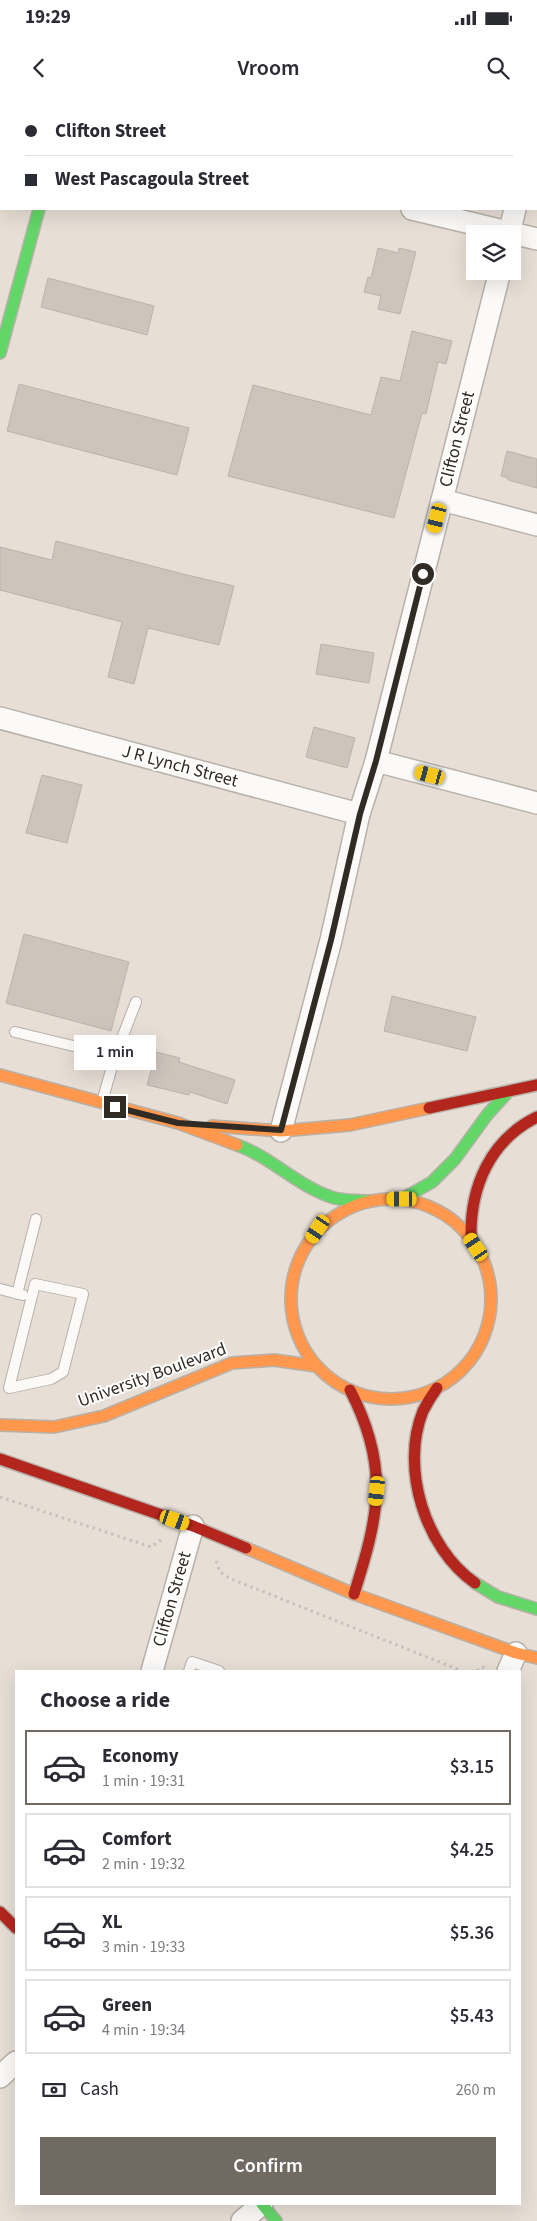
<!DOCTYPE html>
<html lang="en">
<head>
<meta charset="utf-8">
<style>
	:root { --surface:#fff; --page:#f7f7f7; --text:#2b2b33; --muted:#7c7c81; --line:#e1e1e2; --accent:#706a63 }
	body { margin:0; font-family:"Source Sans 3",sans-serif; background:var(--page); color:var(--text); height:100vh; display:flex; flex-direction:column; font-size:19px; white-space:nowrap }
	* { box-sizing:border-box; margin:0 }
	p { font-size:16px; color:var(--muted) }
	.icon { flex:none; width:28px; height:28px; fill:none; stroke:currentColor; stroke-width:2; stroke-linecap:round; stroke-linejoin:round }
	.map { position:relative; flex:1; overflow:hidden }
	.details { position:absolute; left:15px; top:1570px; width:506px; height:535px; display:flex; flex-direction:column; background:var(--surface); border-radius:0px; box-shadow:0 5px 20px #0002 }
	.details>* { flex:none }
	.banner { position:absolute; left:0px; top:0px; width:538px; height:110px; box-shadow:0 5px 20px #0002; display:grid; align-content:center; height:110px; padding:0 25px; background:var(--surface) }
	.fabs { position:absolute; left:466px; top:125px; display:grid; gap:10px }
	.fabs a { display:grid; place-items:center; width:55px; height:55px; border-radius:0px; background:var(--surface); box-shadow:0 5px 20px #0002; font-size:25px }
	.end { position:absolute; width:22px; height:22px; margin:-11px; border:6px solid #302b25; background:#fff; box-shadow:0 0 0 2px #fff }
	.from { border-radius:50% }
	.bubble { position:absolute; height:35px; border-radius:0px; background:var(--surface); box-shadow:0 5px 20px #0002; font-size:16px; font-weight:600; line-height:35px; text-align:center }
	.car { position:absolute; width:15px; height:30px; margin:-15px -8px; border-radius:6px; box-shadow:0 0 4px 1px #0007; background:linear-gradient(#f5c518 24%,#345 0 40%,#f5c518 0 76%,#345 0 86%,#f5c518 0) }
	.banner b { display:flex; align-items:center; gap:18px; height:48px; font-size:19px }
	.banner b+b { border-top:1px solid var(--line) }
	.banner i { width:12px; height:12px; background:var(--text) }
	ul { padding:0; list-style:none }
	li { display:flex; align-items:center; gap:15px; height:75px; margin:0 10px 8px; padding:0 15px; border:2px solid var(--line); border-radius:0px }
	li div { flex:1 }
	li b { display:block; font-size:19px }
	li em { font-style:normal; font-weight:600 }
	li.current { border-color:var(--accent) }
	li>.icon { width:45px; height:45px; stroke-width:1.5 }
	h2 { padding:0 25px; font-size:22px; line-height:60px }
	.pay { display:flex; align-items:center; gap:12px; height:55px; padding:0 25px; font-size:19px }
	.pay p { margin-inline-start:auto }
	.primary-button { display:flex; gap:10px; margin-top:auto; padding:10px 25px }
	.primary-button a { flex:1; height:58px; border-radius:0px; background:var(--accent); color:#fff; font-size:20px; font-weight:600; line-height:58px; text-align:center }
	.status { display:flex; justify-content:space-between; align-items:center; height:35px; padding:0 25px; background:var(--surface); direction:ltr }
	.status svg { height:14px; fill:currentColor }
	header { display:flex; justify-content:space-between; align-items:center; height:65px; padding:0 25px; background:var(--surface); font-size:22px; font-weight:600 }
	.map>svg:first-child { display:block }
	.building { fill:#cdc4bc; stroke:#bab3ad }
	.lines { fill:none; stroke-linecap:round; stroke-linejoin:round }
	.lane-casing { stroke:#b7b1a9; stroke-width:12 }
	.street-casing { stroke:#b7b1a9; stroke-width:24 }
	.fast-casing { stroke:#b7b1a9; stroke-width:14 }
	.slow-casing { stroke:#b7b1a9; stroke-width:14 }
	.jam-casing { stroke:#b7b1a9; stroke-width:14 }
	.path { stroke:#c5c1be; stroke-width:3; stroke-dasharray:2.5 4; stroke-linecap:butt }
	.lane { stroke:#fbfaf9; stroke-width:10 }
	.street { stroke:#fbfaf9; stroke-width:21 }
	.fast { stroke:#63d668; stroke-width:11 }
	.slow { stroke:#ff974d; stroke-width:11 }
	.jam { stroke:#b3261e; stroke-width:11 }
	.route { stroke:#302b25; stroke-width:6 }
	.labels { text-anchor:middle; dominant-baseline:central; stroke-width:4; stroke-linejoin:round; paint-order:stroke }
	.street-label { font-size:18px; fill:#302b25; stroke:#fff }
</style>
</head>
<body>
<div class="status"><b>19:29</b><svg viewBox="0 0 49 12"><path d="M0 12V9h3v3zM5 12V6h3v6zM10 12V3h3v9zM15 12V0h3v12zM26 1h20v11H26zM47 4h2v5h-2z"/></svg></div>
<header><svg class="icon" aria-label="back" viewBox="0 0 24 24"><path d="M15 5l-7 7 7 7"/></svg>Vroom<svg class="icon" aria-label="search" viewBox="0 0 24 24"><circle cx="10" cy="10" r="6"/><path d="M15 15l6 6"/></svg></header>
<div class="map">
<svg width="537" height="2121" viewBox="0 0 537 2121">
	<rect width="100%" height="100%" fill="#e7dfd6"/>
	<g class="building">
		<polygon points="378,148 398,153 399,148 416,152 400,214 378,209 381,196 364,192 368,177 371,178"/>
		<polygon points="48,178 154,206 147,235 41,207"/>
		<polygon points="412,231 452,241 446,264 438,262 426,314 422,313 394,418 228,376 253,285 371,315 381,277 400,281"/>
		<polygon points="19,284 189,328 177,375 7,331"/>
		<polygon points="507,351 537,359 537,388 508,380 508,378 501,376"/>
		<polygon points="56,441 183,474 234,486 219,545 148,528 134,584 108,577 122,522 0,490 0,447 52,460"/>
		<polygon points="321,544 374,553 369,583 316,574"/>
		<polygon points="314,627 355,638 347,668 306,657"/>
		<polygon points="42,675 82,685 67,743 26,733"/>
		<polygon points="24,834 129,862 111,931 6,903"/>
		<polygon points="392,896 476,917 467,951 384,931"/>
		<polygon points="156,952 180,958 179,962 235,980 227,1004 190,992 189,995 147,985"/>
	</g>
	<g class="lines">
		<defs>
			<g id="lane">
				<polyline points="0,62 1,64"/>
				<polyline points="0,103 1,100"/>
				<polyline points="15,932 115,956 102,1002"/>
				<polyline points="115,956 136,902"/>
				<polygon points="35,1184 83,1194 63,1272 51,1279 9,1288"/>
				<polyline points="0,1189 23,1195"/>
				<polyline points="17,1194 36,1119"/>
				<polyline points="189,1571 192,1562 219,1571"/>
			</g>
			<g id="street">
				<polyline points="536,20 537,17"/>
				<polyline points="412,109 537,139"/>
				<polyline points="509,134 515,109"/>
				<polyline points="442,400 537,425"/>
				<polyline points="0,618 359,714"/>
				<polyline points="376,661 537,703"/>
				<polyline points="281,1031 331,840 359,714 376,661 500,171"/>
				<polyline points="152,1571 193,1426"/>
				<polyline points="508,1571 516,1553"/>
				<polyline points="0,1977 16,1962"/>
				<polyline points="242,2121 262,2104"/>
			</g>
			<g id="fast">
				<polyline points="68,0 68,1"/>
				<polyline points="0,253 39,109"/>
				<path d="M 237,1045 C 271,1057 296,1085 331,1097 C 342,1101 357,1100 369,1101"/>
				<polyline points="402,1099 432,1082 455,1059 487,1015 507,993"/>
				<polyline points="475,1483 498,1497 537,1509"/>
				<polyline points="262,2104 276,2121"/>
			</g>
			<g id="slow">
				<polyline points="0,975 178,1023 237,1045"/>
				<polyline points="212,1026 281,1031 350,1025 429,1008"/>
				<circle cx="391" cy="1199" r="100"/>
				<polyline points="0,1325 54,1327 104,1316 232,1263 274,1260 316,1266"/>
				<polyline points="246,1448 354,1494 516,1553 537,1558"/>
			</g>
			<g id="jam">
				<polyline points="429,1008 537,985"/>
				<path d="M 471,1138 C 470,1087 490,1040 537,1017"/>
				<path d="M 437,1288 C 432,1295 427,1303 423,1311 C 400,1368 425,1448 475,1483"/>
				<path d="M 350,1290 C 390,1367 379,1415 354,1494"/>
				<polyline points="0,1359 193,1426 246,1448"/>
				<polyline points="0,1812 16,1828"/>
			</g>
		</defs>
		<use href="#lane" class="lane-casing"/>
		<use href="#street" class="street-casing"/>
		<use href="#fast" class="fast-casing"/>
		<use href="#slow" class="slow-casing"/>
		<use href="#jam" class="jam-casing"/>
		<g class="path">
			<polyline points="0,1397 151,1447 161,1440"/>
			<polyline points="216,1461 220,1472 229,1478 462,1571"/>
			<polyline points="477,1571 482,1567 486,1568"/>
		</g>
		<use href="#lane" class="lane"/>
		<use href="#street" class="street"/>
		<use href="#fast" class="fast"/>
		<use href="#slow" class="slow"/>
		<use href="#jam" class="jam"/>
	</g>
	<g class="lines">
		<polyline class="route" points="115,1007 178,1023 281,1030 331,840 360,714 376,661 423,474"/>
	</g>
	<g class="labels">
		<g class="street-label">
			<text transform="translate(457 339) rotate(-76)">Clifton Street</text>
			<text transform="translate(180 666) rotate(15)">J R Lynch Street</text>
			<text transform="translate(152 1275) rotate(-20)">University Boulevard</text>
			<text transform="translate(172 1499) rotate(-74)">Clifton Street</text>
		</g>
	</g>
</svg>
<div class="fabs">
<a><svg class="icon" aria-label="layers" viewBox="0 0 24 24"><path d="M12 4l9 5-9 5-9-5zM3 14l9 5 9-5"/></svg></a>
</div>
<i class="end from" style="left:423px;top:474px"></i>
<i class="end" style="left:115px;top:1007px"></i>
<div class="bubble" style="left:74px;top:935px;width:82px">1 min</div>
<i class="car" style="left:437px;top:418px;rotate:194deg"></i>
<i class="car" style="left:430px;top:675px;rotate:285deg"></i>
<i class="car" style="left:402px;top:1099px;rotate:270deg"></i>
<i class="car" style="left:318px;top:1129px;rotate:213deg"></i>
<i class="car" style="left:476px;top:1147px;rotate:326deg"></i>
<i class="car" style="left:377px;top:1391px;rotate:186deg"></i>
<i class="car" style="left:175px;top:1420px;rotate:109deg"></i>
<div class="banner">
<b><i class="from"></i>Clifton Street</b>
<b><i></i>West Pascagoula Street</b>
</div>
<section class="details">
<h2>Choose a ride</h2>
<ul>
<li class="current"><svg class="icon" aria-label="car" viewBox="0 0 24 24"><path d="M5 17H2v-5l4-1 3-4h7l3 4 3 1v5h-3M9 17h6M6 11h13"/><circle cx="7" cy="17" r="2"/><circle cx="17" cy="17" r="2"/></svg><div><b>Economy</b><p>1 min · 19:31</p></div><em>$3.15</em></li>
<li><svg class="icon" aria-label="car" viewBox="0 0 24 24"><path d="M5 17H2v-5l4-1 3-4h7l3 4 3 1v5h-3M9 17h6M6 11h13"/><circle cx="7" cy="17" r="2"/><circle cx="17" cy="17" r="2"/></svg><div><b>Comfort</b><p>2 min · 19:32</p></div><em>$4.25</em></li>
<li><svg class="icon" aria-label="car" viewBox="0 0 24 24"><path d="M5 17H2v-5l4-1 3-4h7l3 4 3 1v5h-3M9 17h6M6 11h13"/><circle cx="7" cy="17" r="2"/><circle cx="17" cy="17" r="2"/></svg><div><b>XL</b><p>3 min · 19:33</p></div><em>$5.36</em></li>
<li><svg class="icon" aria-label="car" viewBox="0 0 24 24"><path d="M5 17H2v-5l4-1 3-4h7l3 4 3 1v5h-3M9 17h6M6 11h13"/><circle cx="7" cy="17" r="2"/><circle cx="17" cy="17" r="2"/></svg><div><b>Green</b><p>4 min · 19:34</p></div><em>$5.43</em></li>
</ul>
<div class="pay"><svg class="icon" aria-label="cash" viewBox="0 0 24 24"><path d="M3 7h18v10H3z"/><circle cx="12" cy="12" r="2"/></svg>Cash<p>260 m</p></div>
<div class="primary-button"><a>Confirm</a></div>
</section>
</div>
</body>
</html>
